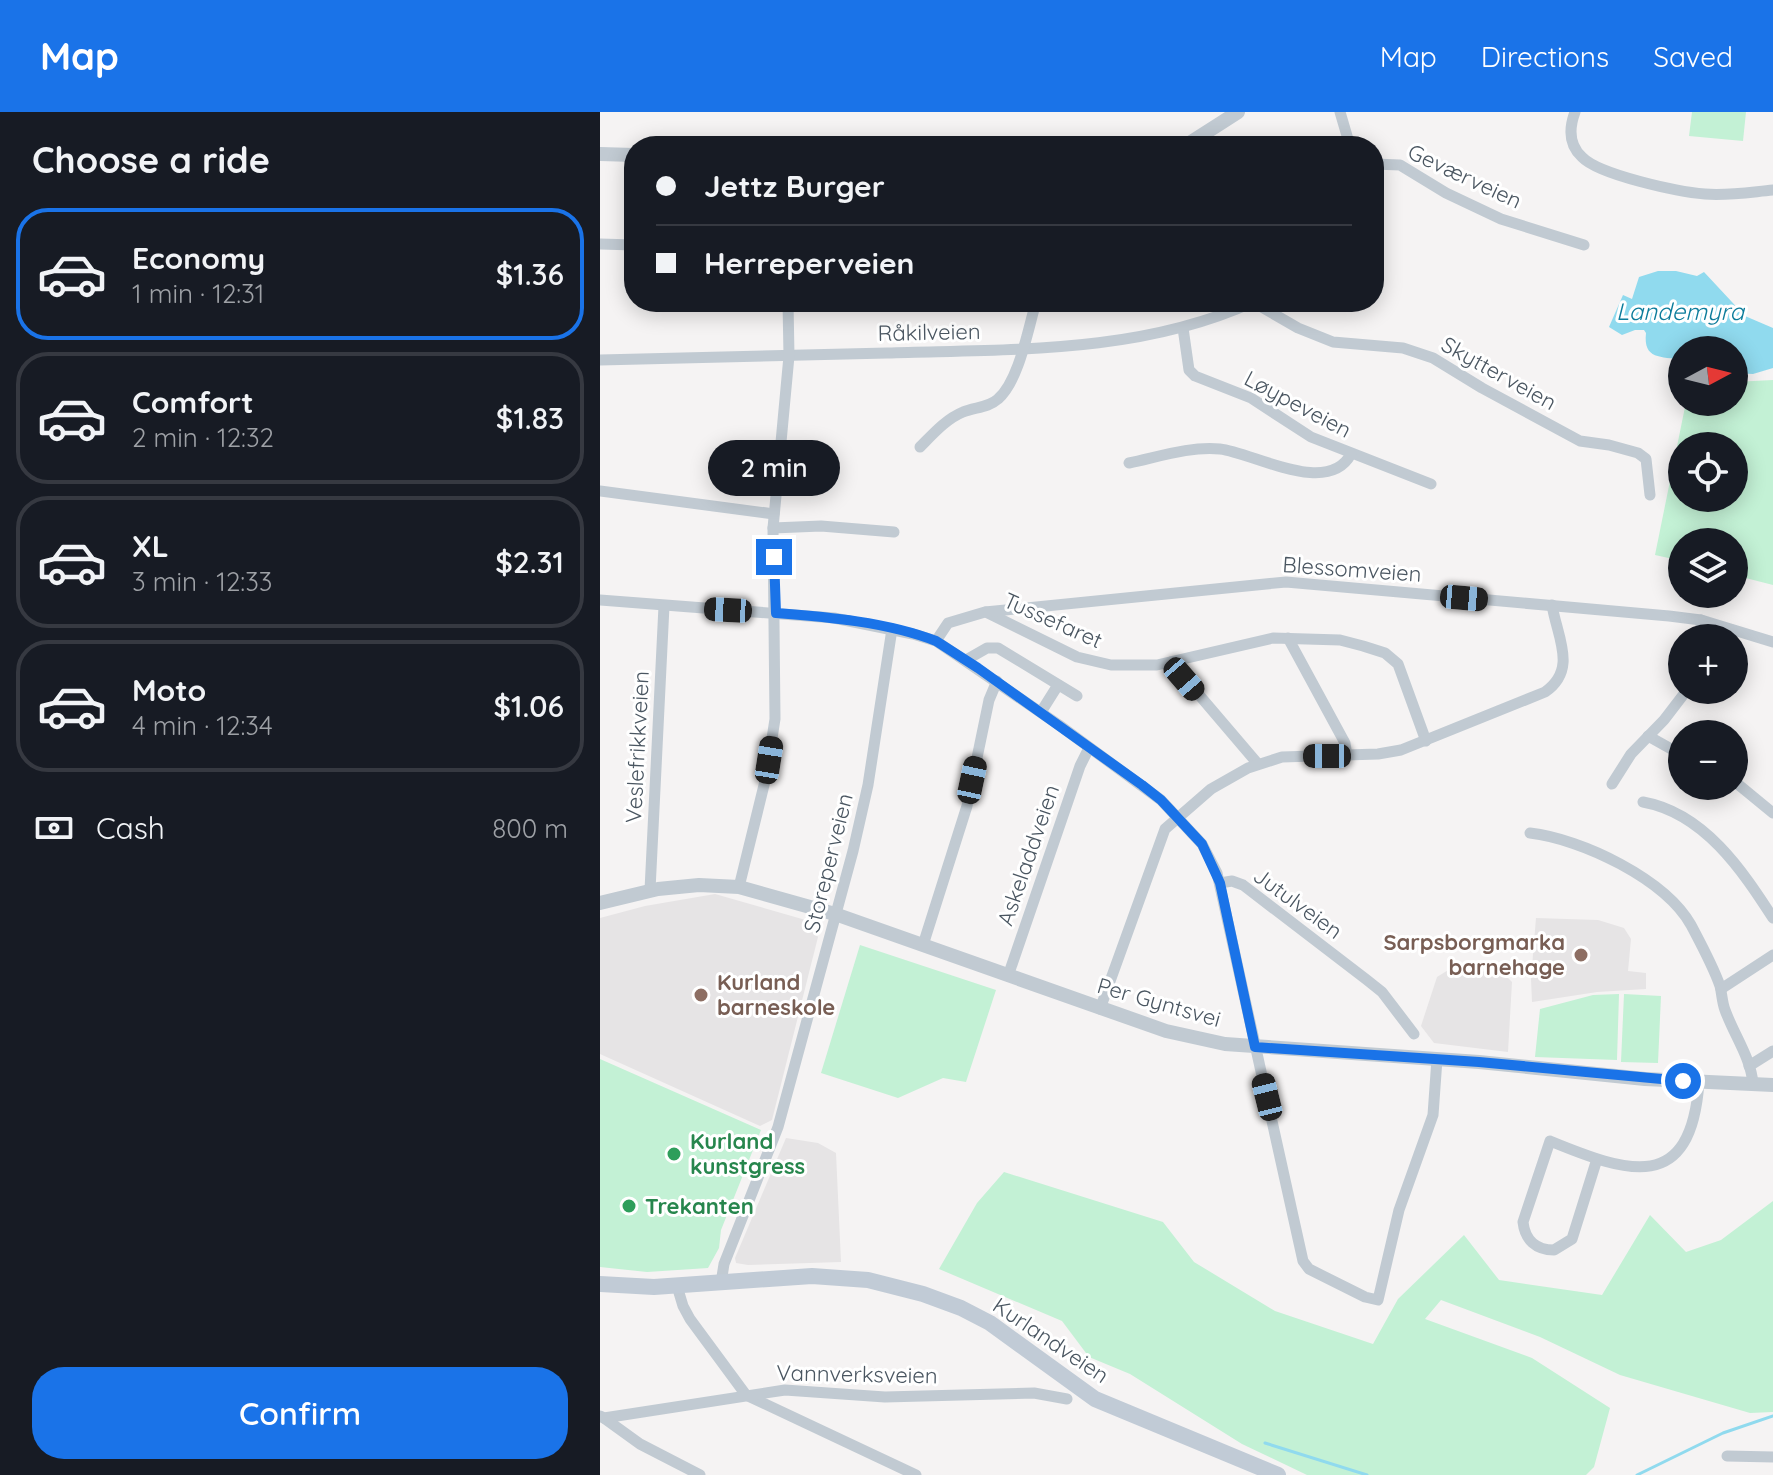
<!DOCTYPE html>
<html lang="en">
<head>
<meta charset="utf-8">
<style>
	:root { --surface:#171b24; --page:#242831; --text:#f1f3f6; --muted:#9ea1a6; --line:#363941; --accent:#1a73e8 }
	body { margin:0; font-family:Quicksand,sans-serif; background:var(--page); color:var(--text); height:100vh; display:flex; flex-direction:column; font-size:30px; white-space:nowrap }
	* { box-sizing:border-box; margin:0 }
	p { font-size:26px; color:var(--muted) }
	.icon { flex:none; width:44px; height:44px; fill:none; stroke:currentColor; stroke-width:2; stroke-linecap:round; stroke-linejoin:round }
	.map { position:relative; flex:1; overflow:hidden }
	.side { display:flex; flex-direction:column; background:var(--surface); width:600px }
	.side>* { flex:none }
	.guide { position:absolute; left:24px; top:24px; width:760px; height:176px; border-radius:32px; box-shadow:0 4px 20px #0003; display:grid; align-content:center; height:176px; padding:0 32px; background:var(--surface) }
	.needle { width:52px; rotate:83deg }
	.buttons { position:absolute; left:1068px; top:224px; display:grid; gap:16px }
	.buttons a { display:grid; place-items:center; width:80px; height:80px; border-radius:50%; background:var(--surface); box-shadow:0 4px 20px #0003; font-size:40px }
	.end { position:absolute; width:36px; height:36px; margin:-18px; border:10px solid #1a73e8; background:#fff; box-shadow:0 0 0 4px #fff }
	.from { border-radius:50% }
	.bubble { position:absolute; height:56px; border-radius:28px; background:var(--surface); box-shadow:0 4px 20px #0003; font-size:26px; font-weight:600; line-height:56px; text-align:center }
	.car { position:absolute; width:24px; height:48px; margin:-24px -12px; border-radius:10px; box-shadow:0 0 6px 2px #0007; background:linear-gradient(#222 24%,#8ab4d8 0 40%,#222 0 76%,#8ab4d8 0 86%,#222 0) }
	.guide b { display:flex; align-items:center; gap:28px; height:76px; font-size:30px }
	.guide b+b { border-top:2px solid var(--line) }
	.guide i { width:20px; height:20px; background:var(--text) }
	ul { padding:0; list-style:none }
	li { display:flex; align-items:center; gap:24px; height:132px; margin:0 16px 12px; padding:0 16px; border:4px solid var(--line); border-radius:32px }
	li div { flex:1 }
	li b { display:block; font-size:30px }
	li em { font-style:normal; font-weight:600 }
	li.on { border-color:var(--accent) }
	li>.icon { width:72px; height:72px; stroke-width:1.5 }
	h2 { padding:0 32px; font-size:36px; line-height:96px }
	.pay { display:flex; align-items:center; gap:20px; height:88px; padding:0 32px; font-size:30px }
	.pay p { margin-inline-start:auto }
	.action { display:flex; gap:16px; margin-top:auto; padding:16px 32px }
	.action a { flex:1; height:92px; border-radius:32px; background:var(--accent); color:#fff; font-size:32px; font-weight:600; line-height:92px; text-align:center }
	header { display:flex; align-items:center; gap:48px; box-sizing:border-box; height:112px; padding:0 40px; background:var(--accent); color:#fff }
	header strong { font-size:38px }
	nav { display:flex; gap:44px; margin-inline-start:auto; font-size:28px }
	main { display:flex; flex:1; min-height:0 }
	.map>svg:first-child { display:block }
	.education { fill:#e6e4e5 }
	.green { fill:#c3f1d5; fill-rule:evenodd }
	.water { fill:#90daee }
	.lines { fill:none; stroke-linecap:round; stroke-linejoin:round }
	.stream { stroke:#90daee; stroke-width:3 }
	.minor { stroke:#c1cad2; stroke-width:11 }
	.tertiary { stroke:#c1cad2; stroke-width:14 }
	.secondary { stroke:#c1cbd6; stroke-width:16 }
	.route { stroke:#1a73e8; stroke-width:10 }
	.education-dot { fill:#8d6e63; stroke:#fff; stroke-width:3 }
	.leisure-dot { fill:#2e9e5b; stroke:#fff; stroke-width:3 }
	.labels { text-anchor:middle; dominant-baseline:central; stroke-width:6; stroke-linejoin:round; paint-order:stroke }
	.street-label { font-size:22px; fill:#4a5661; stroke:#fff }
	.education-label { font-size:22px; font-weight:bold; fill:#785e54; stroke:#fff; text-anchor:end }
	.leisure-label { font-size:22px; font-weight:bold; fill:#27864d; stroke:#fff; text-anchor:start }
	.water-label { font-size:24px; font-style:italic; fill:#0c7c9b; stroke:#fff }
</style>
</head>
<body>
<header>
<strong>Map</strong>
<nav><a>Map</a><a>Directions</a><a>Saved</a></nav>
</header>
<main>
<section class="side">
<h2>Choose a ride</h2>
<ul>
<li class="on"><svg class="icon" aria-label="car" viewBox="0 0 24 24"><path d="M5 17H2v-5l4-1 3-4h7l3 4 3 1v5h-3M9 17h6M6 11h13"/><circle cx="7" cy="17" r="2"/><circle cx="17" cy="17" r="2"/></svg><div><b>Economy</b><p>1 min · 12:31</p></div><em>$1.36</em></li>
<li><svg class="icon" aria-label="car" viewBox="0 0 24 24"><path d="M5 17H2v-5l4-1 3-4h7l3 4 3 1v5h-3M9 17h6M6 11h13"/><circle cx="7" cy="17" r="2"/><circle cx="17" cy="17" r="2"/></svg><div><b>Comfort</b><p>2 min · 12:32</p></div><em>$1.83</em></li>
<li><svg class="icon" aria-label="car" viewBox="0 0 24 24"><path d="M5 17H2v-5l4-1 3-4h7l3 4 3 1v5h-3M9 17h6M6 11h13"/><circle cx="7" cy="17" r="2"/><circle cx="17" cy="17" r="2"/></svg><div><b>XL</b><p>3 min · 12:33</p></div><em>$2.31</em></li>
<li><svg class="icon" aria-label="car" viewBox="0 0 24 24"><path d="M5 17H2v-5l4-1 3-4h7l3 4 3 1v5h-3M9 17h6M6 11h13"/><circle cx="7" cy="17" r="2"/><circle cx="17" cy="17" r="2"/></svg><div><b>Moto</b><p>4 min · 12:34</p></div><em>$1.06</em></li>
</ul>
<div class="pay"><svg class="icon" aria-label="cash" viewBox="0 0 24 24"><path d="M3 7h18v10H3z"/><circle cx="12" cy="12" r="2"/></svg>Cash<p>800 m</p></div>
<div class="action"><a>Confirm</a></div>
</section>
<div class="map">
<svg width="1173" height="1363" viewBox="0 0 1173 1363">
	<rect width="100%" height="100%" fill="#f5f3f3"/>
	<g class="education">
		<polygon points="115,782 209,809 218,825 172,1008 160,1014 0,942 0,806 45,794"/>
		<polygon points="936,806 998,808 1024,816 1031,827 1028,859 1046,861 1046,877 997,880 932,890 931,867"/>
		<polygon points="850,857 903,861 912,870 908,940 834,931 821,914 837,865"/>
		<polygon points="186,1026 218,1031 236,1041 241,1150 148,1153 136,1151 135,1146"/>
	</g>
	<g class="green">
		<polygon points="1092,0 1146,0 1143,29 1089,24"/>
		<path d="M 1173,268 L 1173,473 L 1134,463 L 1134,430 L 1082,430 L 1082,449 L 1055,443 L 1086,290 L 1134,290 L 1134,270 ZM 1134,334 L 1134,386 L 1082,386 L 1082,334 Z"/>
		<polygon points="260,833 396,878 366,970 343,966 298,986 221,961"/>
		<polygon points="1019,882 1017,948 935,945 940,897 993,883"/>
		<polygon points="1024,882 1061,884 1058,951 1021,950"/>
		<polygon points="0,947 161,1018 121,1118 119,1136 108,1156 47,1160 0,1155"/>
		<polygon points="404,1060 563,1110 594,1150 675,1199 773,1232 798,1187 864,1123 899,1168 1002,1183 1050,1103 1086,1140 1121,1128 1173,1089 1173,1300 1150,1301 1020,1263 940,1225 841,1188 825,1207 932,1246 1010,1296 994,1355 986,1363 707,1363 642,1332 530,1262 489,1245 462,1209 339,1157 377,1091"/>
	</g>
	<path class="water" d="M 1058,159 L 1076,159 L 1097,164 L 1104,160 L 1145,204 L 1173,216 L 1173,256 L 1153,262 L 1134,261 L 1134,238 L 1082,238 L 1082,248 C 1061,244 1043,248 1046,221 L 1044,218 L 1035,218 L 1022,223 L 1009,215 L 1023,183 L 1032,187 L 1039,165 Z"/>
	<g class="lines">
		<g class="stream">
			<polyline points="665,1331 767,1363"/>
			<polyline points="1037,1363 1123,1321 1173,1304"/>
		</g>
		<g class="minor">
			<polyline points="740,0 750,34"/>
			<path d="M 975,0 C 969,16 968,32 982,45 C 999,63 1079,80 1105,82 C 1128,84 1151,80 1173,78"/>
			<polyline points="774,52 800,53 846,81 901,107 984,133"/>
			<polyline points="0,132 34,133"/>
			<polyline points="583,216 589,258 595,264 651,286 711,325 831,372"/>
			<path d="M 0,248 C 96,246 191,243 287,241 C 409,237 539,242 653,190 L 698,216 L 733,230 L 803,236 L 833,246 L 882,276 L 980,329 L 1009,333 L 1038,341 L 1046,347 L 1050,383"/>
			<path d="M 320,335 C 333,322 346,307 363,300 C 374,295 388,296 398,287 C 419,269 428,217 436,190"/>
			<path d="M 529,351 C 558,345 590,334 620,337 C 654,341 728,385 751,342"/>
			<polyline points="0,379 174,402"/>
			<polyline points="173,416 221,414 294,420"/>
			<polyline points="0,488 234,506 313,522 336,529 459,613 561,688 602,732 617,761 703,1149 709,1157 765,1185 778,1188 799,1098 833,1003 837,947"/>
			<polyline points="386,500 477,545 511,553 557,553 673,526 740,528 763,534 785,541 798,552 826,629"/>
			<polyline points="688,526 745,631 747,644"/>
			<polyline points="1101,526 1101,508"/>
			<polyline points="336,529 348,511 385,500 686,470 1069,504 1101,508 1173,530"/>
			<polyline points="366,548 387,536 398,536 477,584"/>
			<polyline points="571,550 658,652"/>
			<polyline points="441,600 458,573"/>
			<polyline points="1048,624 1082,643"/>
			<polyline points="1134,669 1173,701"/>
			<polyline points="1012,672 1031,642 1064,608 1087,578"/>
			<path d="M 1043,690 C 1104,701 1142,758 1173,806"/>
			<path d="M 930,721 C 982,727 1065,767 1091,813 C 1101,832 1113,854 1120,874 C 1122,882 1122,890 1125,898 C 1134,923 1151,946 1153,972"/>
			<polyline points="620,771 632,769 643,773 767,868 782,880 814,922"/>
			<polyline points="139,775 166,665 175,607 173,416 189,244 188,190"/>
			<polyline points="50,778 64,494"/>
			<polyline points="323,833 367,694 389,588 397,569"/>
			<polyline points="408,864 480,654 489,636"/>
			<polyline points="1121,877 1173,843"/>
			<path d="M 500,897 L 565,717 L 611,677 L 648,656 L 682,645 L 778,642 L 801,638 L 945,580 C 978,557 957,525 952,493"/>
			<polyline points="1149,954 1173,939"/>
			<path d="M 997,1047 L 972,1127 L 954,1138 C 936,1138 925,1128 923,1110 L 950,1029 C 1028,1061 1091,1083 1099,970"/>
			<polyline points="121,1171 124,1152 178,1015 253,739 268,673 292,517"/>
			<polyline points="77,1174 83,1194 90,1207 146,1283 316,1363"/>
			<polyline points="0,1304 4,1306 185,1278 285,1285 434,1281 467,1287"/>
			<polyline points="4,1306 40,1332 100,1363"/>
			<polyline points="1127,1344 1173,1345"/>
		</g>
		<g class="tertiary">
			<polyline points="585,34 638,0"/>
			<polyline points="0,42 34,43"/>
			<polyline points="0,791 58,777 99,773 139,775 235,802 566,919 625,932 879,950 1045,967 1173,973"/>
		</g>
		<polyline class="secondary" points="0,1172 54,1175 212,1164 268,1168 323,1182 361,1196 390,1211 495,1287 678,1363"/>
	</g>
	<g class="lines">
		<path class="route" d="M 174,445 L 176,501 C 228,505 287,510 336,529 L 378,556 L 542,673 L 561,688 L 602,732 L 620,771 L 655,935 L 879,950 L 1083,969"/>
	</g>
	<g class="education-dot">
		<circle cx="981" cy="843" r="8"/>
		<circle cx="101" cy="883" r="8"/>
	</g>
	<g class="leisure-dot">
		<circle cx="74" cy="1042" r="8"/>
		<circle cx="29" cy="1094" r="8"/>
	</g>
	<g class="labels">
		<g class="street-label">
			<text transform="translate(865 64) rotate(25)">Geværveien</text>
			<text transform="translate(329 220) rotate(-1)">Råkilveien</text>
			<text transform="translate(899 261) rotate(29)">Skytterveien</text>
			<text transform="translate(698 292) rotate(28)">Løypeveien</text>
			<text transform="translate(752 457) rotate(4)">Blessomveien</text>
			<text transform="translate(453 508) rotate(24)">Tussefaret</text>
			<text transform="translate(37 635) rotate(-87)">Veslefrikkveien</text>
			<text transform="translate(428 743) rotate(-71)">Askeladdveien</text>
			<text transform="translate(228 751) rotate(-76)">Storeperveien</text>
			<text transform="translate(698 791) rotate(36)">Jutulveien</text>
			<text transform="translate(559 890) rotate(16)">Per Gyntsvei</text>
			<text transform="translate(451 1228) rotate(34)">Kurlandveien</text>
			<text transform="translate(257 1262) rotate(1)">Vannverksveien</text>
		</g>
		<g class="education-label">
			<text x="965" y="830">Sarpsborgmarka<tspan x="965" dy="25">barnehage</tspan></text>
			<text x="117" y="870" text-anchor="start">Kurland<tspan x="117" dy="25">barneskole</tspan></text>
		</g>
		<g class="leisure-label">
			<text x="90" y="1029">Kurland<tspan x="90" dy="25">kunstgress</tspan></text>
			<text x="45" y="1094">Trekanten</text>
		</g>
		<g class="water-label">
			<text x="1080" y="199">Landemyra</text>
		</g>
	</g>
</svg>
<div class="buttons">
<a><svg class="needle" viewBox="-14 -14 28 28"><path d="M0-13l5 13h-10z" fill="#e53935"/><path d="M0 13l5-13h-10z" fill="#9ea1a6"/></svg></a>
<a><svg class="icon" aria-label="locate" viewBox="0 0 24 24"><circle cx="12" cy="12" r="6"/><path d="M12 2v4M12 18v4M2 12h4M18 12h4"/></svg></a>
<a><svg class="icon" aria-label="layers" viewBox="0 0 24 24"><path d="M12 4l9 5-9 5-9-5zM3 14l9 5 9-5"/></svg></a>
<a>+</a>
<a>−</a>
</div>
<i class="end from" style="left:1083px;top:969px"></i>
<i class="end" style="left:174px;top:445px"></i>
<div class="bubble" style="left:108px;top:328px;width:132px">2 min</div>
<i class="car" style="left:864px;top:486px;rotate:95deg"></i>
<i class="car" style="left:128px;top:498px;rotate:273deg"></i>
<i class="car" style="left:584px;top:567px;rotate:139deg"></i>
<i class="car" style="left:727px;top:644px;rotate:270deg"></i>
<i class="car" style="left:169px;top:648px;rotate:9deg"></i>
<i class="car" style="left:372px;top:668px;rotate:12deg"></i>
<i class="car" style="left:667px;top:985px;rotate:346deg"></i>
<div class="guide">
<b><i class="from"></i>Jettz Burger</b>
<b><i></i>Herreperveien</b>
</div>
</div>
</main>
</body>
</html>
